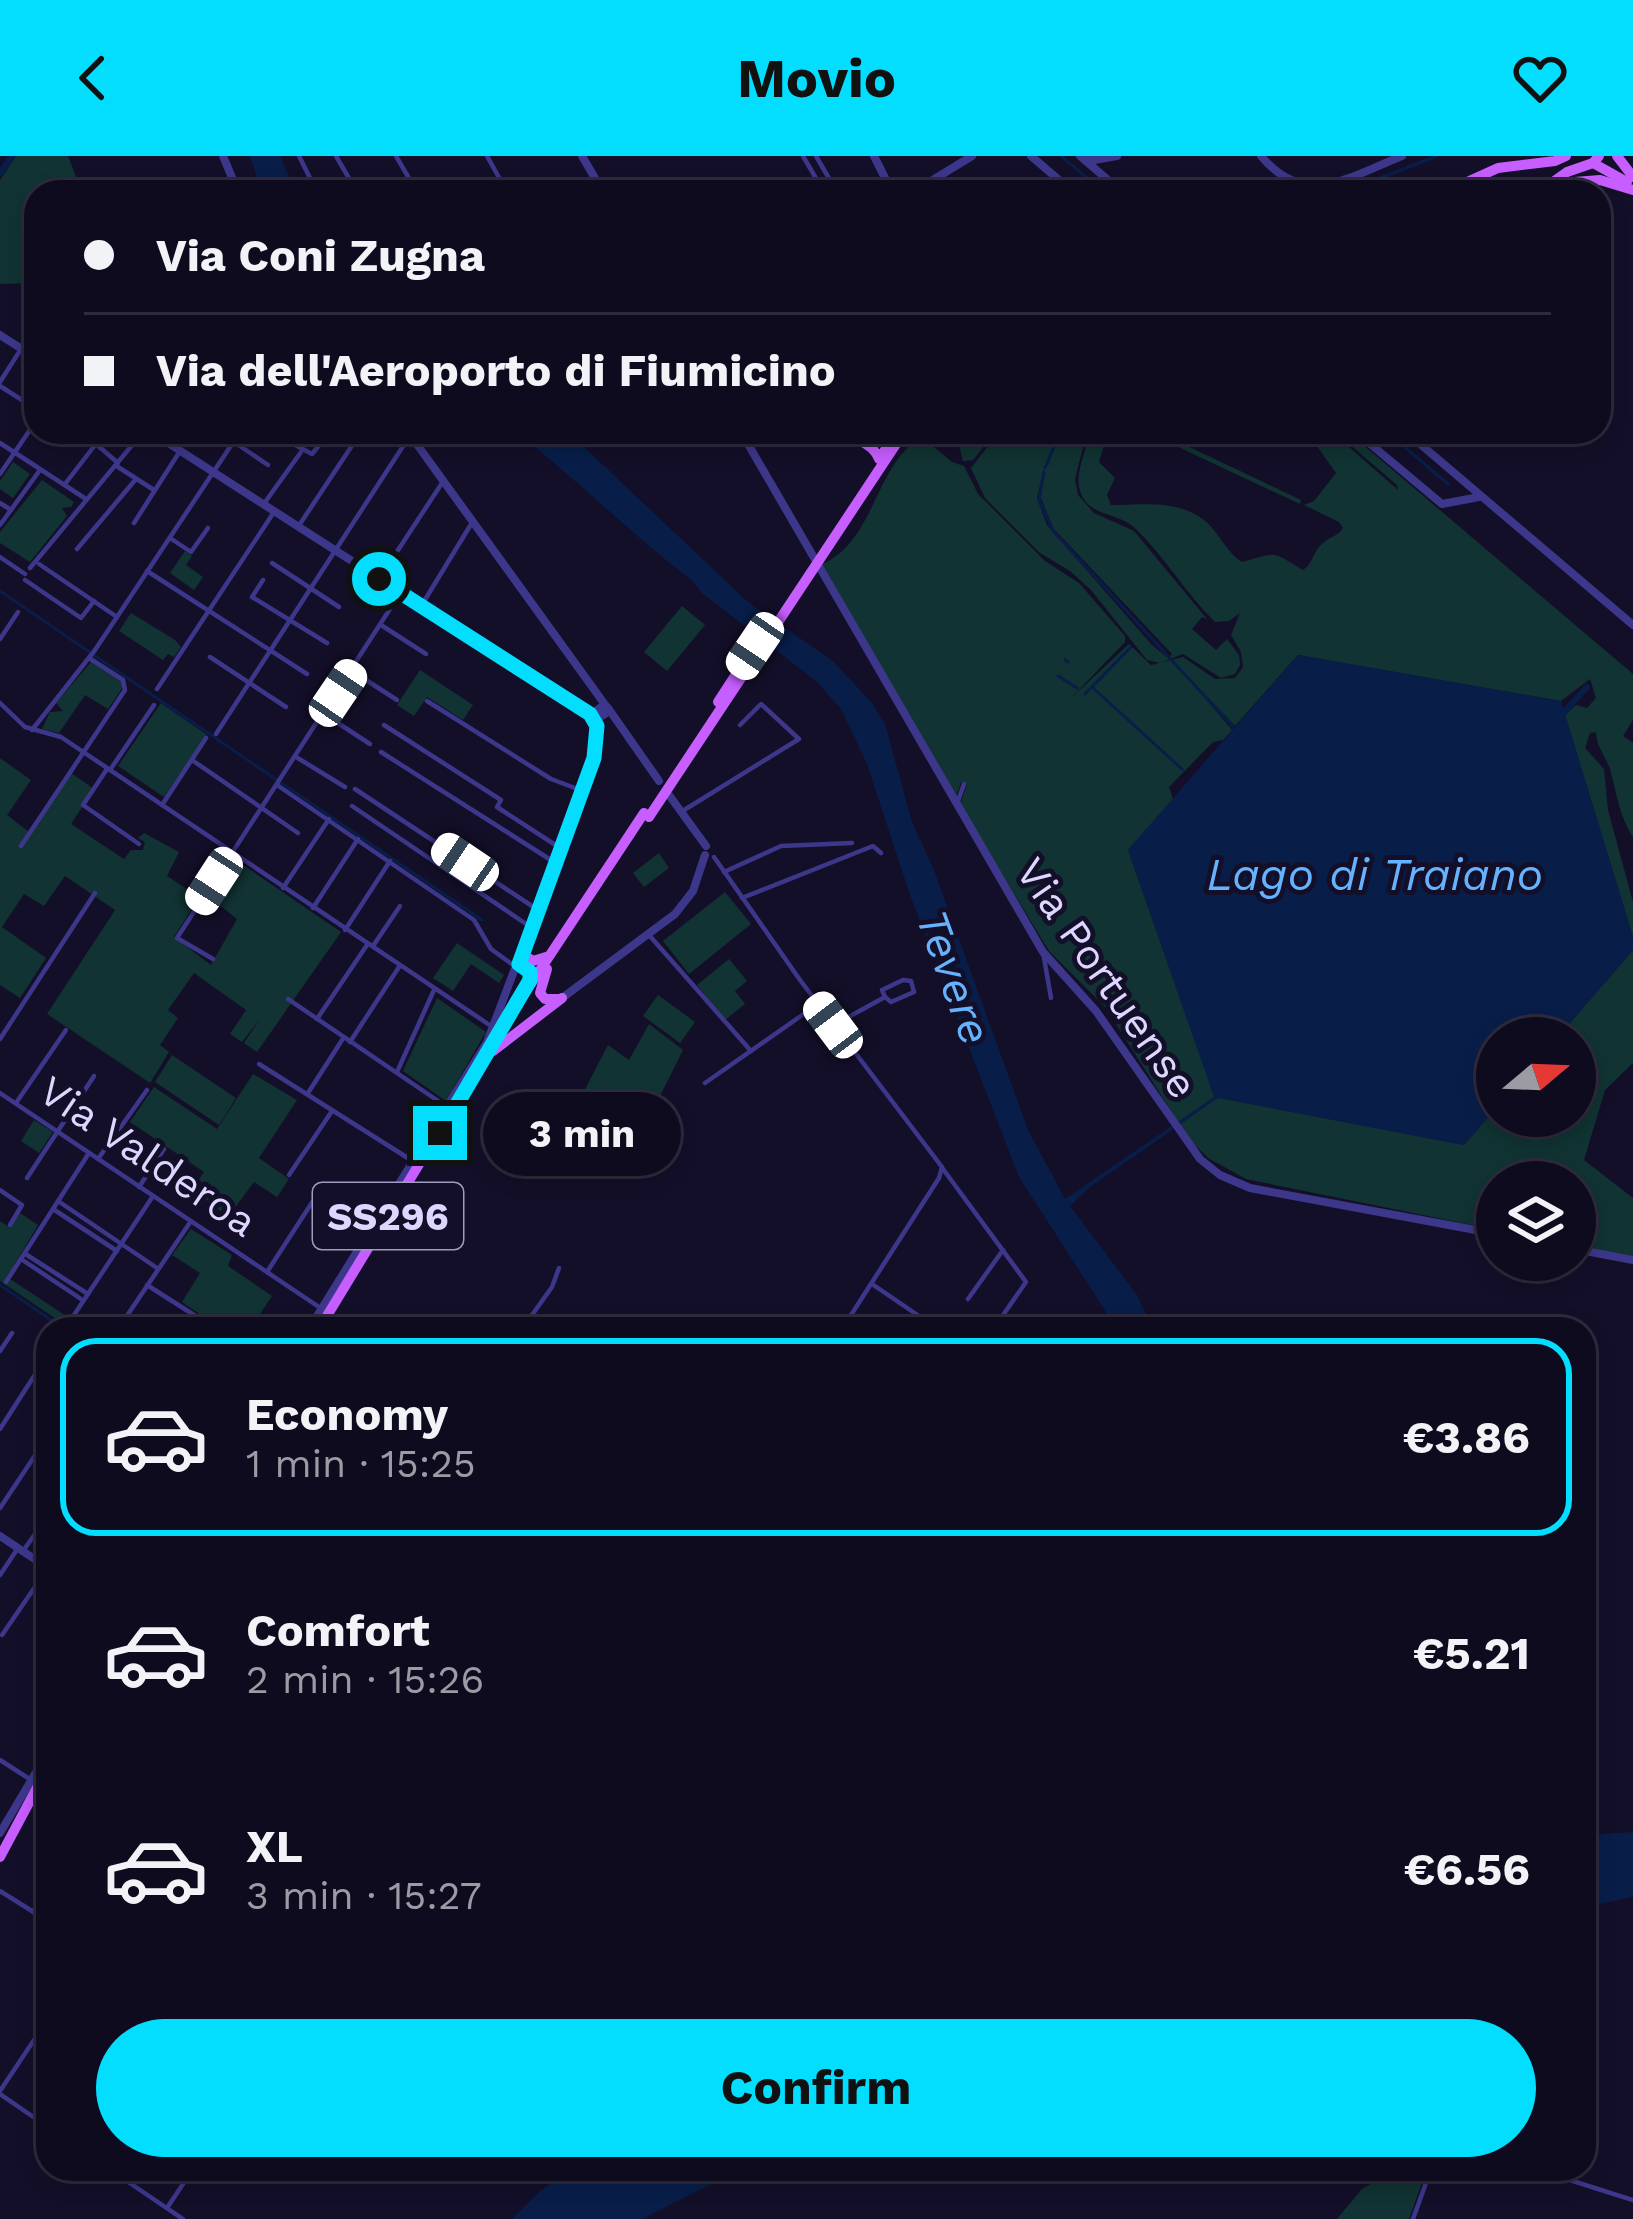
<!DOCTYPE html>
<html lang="en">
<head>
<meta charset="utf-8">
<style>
	:root { --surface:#0f0b1f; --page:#1d192c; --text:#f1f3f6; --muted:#9b9ba4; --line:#2f2b3d; --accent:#03deff }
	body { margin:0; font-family:"Work Sans",sans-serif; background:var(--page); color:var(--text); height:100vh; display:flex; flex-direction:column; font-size:45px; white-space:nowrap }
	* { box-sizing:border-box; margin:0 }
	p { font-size:39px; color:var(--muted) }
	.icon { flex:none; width:66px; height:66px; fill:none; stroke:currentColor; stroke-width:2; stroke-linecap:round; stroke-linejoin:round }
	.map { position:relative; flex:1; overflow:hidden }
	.sheet { position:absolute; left:36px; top:1161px; width:1560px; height:864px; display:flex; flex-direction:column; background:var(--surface); border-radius:36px; box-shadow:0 6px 18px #0003,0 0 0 3px var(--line) }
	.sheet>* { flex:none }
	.banner { position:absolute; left:24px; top:24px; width:1587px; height:264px; border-radius:36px; box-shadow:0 6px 18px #0003,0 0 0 3px var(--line); display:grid; align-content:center; height:264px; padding:0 60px; background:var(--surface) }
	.needle { width:78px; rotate:71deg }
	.tools { position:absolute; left:1476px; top:861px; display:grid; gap:24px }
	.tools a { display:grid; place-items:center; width:120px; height:120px; border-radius:50%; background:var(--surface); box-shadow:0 6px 18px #0003,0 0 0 3px var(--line); font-size:60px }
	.end { position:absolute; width:54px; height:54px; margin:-27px; border:15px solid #03deff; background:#111; box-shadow:0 0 0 6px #111 }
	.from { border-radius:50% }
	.bubble { position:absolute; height:84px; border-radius:42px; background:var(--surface); box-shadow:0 6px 18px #0003,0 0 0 3px var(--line); font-size:39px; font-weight:700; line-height:84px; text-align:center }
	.car { position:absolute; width:36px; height:72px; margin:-36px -18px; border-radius:15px; box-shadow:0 0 9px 3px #0007; background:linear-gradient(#fff 24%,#345 0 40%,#fff 0 76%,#345 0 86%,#fff 0) }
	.banner b { display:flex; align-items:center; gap:42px; height:114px; font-size:45px }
	.banner b+b { border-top:3px solid var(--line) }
	.banner i { width:30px; height:30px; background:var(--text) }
	ul { padding:21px 0 0; list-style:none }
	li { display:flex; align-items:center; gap:36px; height:198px; margin:0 24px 18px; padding:0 36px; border:6px solid transparent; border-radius:36px }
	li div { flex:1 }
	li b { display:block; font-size:45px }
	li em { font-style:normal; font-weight:700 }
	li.on { border-color:var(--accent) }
	li>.icon { width:108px; height:108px; stroke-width:1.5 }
	.action { display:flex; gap:24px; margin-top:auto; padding:24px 60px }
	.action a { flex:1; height:138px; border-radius:72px; background:var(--accent); color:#111; font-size:48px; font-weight:700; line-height:138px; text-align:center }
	header { display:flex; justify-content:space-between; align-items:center; height:156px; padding:0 60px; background:var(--accent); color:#111; font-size:54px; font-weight:700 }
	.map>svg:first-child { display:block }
	.green { fill:#133; fill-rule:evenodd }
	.water { fill:#081e49 }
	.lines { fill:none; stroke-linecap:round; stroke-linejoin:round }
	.stream { stroke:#081e49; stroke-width:3 }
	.canal { stroke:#081e49; stroke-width:6 }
	.minor { stroke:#3d378b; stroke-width:4.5 }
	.tertiary { stroke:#3d378b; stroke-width:8 }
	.primary { stroke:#c75eff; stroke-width:10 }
	.primary-bridge { stroke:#c75eff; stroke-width:10 }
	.route { stroke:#03deff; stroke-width:15 }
	.labels { text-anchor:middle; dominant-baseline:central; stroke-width:10; stroke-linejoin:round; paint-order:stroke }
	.shield { fill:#140f29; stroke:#a19bbf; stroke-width:3 }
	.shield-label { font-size:39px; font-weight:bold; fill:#ddd7ff }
	.street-label { font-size:42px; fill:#ddd7ff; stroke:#140f29 }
	.water-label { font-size:45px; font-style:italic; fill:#65b3ff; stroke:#140f29 }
</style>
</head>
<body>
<header><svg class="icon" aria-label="back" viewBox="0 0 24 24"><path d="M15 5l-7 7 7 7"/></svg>Movio<svg class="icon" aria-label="heart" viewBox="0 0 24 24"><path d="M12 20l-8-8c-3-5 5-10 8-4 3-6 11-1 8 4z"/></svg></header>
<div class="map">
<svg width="1633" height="2063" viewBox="0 0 1633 2063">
	<rect width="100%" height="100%" fill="#140f29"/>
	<g class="green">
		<polygon points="16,0 68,0 82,36 36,36 36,127 0,128 0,24"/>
		<polygon points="969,276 995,276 973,304 963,305 959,288"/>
		<path d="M 999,276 L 1058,276 L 1048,309 L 1061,276 L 1087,276 L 1075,323 L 1078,339 L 1094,357 L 1134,375 L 1207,463 L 1202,461 L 1192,473 L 1216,494 L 1227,483 L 1239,499 L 1240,509 L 1235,518 L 1221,522 L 1183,498 L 1160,507 L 1147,504 L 1091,434 L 1070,415 L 1040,397 L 985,342 L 971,312 ZM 1043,317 L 1041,342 L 1053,372 L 1172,498 L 1168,502 L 1152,489 L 1047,369 L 1037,342 Z"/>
		<path d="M 1090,276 L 1108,276 L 1099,306 L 1115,322 L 1107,339 L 1111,349 C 1141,349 1177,343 1204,364 C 1219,376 1224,394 1242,406 C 1278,396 1270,394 1303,414 C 1314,407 1312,396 1323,387 C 1331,380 1337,381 1343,372 L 1339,366 L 1304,349 L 1314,345 L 1336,317 L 1307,276 L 1332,276 L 1398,334 L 1397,329 L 1335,276 L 1348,276 L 1633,518 L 1633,564 L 1623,580 L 1633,587 L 1633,681 C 1619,660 1617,638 1610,613 C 1605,599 1596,590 1596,576 L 1590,577 L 1585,592 L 1604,613 L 1608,654 L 1633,746 L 1633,781 L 1565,559 L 1576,549 L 1587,552 L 1596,542 L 1590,523 L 1561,545 L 1298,499 L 1235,570 L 1176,508 L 1232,574 L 1223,584 L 1213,586 L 1169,631 L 1173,643 L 1128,694 L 1215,941 L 1464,989 L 1497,951 L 1497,960 L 1575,960 L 1575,882 L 1557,882 L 1633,794 L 1633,907 L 1605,934 L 1584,1004 L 1633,1042 L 1633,1102 L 1575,1090 L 1575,1026 L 1497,1026 L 1497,1074 L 1246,1023 L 1208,1002 L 1188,982 L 1106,852 L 1049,795 L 960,649 L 967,628 L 961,626 L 956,641 L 822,408 C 875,386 875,307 922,281 L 952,306 L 964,310 L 978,338 L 1045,405 L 1079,427 L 1125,480 L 1125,486 L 1070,543 L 1129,488 L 1151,509 L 1183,501 L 1215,523 L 1235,522 L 1243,511 L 1241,496 L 1231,479 L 1240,457 L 1229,465 L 1215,466 C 1186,438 1165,401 1136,373 C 1118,355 1085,362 1079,331 C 1076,314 1087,293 1090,276 Z"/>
		<polygon points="1146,276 1158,276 1301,344 1300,348"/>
		<polygon points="13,306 30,318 13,342 0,333 0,325"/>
		<polygon points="42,324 74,346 71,351 62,352 67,360 30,406 0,387 0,376"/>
		<polygon points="185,395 192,400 186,409 203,421 194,434 170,417"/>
		<polygon points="682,450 705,469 667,515 644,496"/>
		<polygon points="131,457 175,484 181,491 174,501 168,498 163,504 119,475"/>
		<polygon points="91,506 125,528 108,553 85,539 59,577 42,573 50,556 63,555 56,547"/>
		<polygon points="420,514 473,549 463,564 427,541 414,560 397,549"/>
		<polygon points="161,547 207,579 164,641 118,610"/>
		<polygon points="0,602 31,624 7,659 29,676 71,617 94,633 71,668 124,703 131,694 143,694 145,686 138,682 144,677 179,696 167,720 199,741 174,781 211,809 237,763 208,740 233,702 341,776 257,896 244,887 260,863 242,886 230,878 246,854 194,817 168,854 178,862 160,889 169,896 150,927 47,858 115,754 65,720 44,750 24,738 2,771 46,802 20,842 0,829"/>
		<polygon points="659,697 669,712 644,731 633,717"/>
		<polygon points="725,736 751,768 689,818 663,785"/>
		<polygon points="457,787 504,819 499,827 471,808 453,835 433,822"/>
		<polygon points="729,803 747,825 735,835 745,848 725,864 697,829"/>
		<polygon points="658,839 695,866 680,887 643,860"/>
		<polygon points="437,842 486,876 446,945 403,915"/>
		<polygon points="649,868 683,894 658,944 633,975 582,939 608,889 629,904"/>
		<polygon points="172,899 236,942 219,969 155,926"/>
		<polygon points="253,918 297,944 259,1002 289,1023 277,1041 254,1026 228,1061 198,1038 197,1026 204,1016 130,966 154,931 217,973"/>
		<polygon points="34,964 53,976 39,997 21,985"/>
		<polygon points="20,1057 38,1069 7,1121 86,1173 71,1173 0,1125 0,1065 10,1072"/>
		<polygon points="191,1073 232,1099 228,1110 272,1140 250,1173 221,1173 182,1146 200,1117 172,1099"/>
		<polygon points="1378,2013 1427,2013 1409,2063 1337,2063 1362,2033 1379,2023 1373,2018"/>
	</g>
	<g class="water">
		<polygon points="250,0 280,0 296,36 262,36"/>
		<path d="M 515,276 L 587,276 L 592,280 L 585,292 L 749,447 L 833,505 L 872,547 L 885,568 L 912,666 L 934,714 L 1028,974 L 1065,1043 L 1214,941 L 1128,694 L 1298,499 L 1561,545 L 1633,781 L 1633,794 L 1557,882 L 1497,882 L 1497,951 L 1464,989 L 1218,942 L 1090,1031 L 1070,1050 L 1137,1139 L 1153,1173 L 1117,1173 L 1019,1021 L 910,739 L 867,608 L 841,553 L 816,525 L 702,437 L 692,424 C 630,378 577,322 515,276 Z"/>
		<polygon points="1633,1676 1633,1741 1584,1751 1584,1679"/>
		<polygon points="571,2013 741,2013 642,2063 512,2063 540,2035"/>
	</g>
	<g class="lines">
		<g class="stream">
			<polyline points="1061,0 1104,36"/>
			<polyline points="1344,36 1437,0"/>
			<polyline points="1387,276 1448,328"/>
			<polyline points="1045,312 1060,276"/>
			<polyline points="1044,316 1039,344 1054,376 1234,572"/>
			<polyline points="0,435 482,764"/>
			<polyline points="1065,504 1068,506"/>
			<polyline points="1058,520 1077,532"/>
			<polyline points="1092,531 1182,613"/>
			<polyline points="1085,538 1131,491"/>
			<polyline points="0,1129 64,1173"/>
		</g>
		<g class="canal">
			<polyline points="0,17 12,0"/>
			<polyline points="1564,556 1587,531"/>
		</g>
		<g class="minor">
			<polyline points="299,0 317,36"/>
			<polyline points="336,0 357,36"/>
			<polyline points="396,0 417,36"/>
			<polyline points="487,0 507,36"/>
			<polyline points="803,0 824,36"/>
			<polyline points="816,0 837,36"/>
			<polyline points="872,0 883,22 879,32"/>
			<polyline points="876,0 888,24 888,34"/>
			<polyline points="587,36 599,29"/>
			<polyline points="0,226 21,193"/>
			<polyline points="0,230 36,253"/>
			<polyline points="284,283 312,298 330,276"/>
			<polyline points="234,286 268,309"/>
			<polyline points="0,287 86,343"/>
			<polyline points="96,288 118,307"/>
			<polyline points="118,311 154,334"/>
			<polyline points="0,318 36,265"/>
			<polyline points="65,328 105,276"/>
			<polyline points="0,347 11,354"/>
			<polyline points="263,349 301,296"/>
			<polyline points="134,367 180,295"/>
			<polyline points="0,369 40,314"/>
			<polyline points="298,371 361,276"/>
			<polyline points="170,382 191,396 208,372"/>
			<polyline points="77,393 136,323"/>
			<polyline points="0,401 25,418"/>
			<polyline points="272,407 339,451"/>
			<polyline points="39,408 117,461"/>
			<polyline points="30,412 143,276"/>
			<polyline points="147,415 307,518"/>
			<polyline points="381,420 444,324"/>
			<polyline points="25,424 81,462 94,445"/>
			<polyline points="263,424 252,441 327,487"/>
			<polyline points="423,447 473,365"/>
			<polyline points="381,469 426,498"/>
			<polyline points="0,483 18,456"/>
			<polyline points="210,501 286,551"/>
			<polyline points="352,515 397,544"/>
			<polyline points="157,533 274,356"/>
			<polyline points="427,545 551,623 583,635"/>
			<polyline points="0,547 25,571 61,581 494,872"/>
			<polyline points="324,558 370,588"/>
			<polyline points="384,569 501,644 497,651 560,692"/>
			<polyline points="32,574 95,494 240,276"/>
			<polyline points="216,578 409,281"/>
			<polyline points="381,596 554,706"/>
			<polyline points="296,601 345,631"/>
			<polyline points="192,604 298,677"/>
			<polyline points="107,613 83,649 139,688"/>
			<polyline points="110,614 154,549"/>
			<polyline points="277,629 474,764 491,793 513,809"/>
			<polyline points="355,633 538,754"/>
			<polyline points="958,645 964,628"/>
			<polyline points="162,649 206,582"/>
			<polyline points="352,650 532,772"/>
			<polyline points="681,656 799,583 761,548 740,569"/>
			<polyline points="21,690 125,534 123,524 89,502"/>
			<polyline points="714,701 800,824 942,1011 939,1022 842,1173"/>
			<polyline points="724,716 781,690 852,687"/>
			<polyline points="283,732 329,663"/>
			<polyline points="742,742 873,690 881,697"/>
			<polyline points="313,752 358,683"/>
			<polyline points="345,774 390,705"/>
			<polyline points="649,779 751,895"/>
			<polyline points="373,790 400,750"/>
			<polyline points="1043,796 1051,842"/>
			<polyline points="213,803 177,782 399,439"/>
			<polyline points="288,843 447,951"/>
			<polyline points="317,863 367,789"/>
			<polyline points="834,869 885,841 891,846 914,836 911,825 903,824 882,834 885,841"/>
			<polyline points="0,883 95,737"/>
			<polyline points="350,886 399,811"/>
			<polyline points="259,908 411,1004"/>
			<polyline points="397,916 434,834"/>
			<polyline points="705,927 818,848"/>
			<polyline points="0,937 319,1151"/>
			<polyline points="308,937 344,881"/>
			<polyline points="16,947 66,874"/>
			<polyline points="98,1003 147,934"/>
			<polyline points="943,1013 1026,1126 1001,1162 1018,1173"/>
			<polyline points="289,1019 332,955"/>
			<polyline points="27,1022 94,920"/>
			<polyline points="139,1031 164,993"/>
			<polyline points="0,1034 22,1049 10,1069"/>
			<polyline points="58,1045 157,1112"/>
			<polyline points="53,1053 117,1095"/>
			<polyline points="27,1099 88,1138"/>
			<polyline points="21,1103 81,1143"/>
			<polyline points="267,1116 313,1045"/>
			<polyline points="6,1126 89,997"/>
			<polyline points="872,1128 938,1173"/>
			<polyline points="147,1129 216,1173"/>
			<polyline points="968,1143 1003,1094"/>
			<polyline points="331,1159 351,1173"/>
			<polyline points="91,1173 74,1159 153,1040"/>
			<polyline points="118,1173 191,1065"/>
			<polyline points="522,1173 552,1131 559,1112"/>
			<polyline points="0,1195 12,1177"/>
			<polyline points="0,1273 45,1203"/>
			<polyline points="0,1352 48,1280"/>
			<polyline points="23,1395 48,1360"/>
			<polyline points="0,1419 18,1392"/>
			<polyline points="2,1479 48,1412"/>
			<polyline points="0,1604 31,1624"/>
			<polyline points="0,1735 48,1765"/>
			<polyline points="33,1756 48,1733"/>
			<polyline points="0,1935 48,1863"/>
			<polyline points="0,1938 48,1971"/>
			<polyline points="109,2013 183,2063"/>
			<polyline points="1535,2013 1633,2044"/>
			<polyline points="167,2052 193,2013"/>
			<polyline points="1413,2063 1431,2013"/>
		</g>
		<g class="tertiary">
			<polyline points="223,0 238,36"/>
			<polyline points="582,0 603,36"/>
			<polyline points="1031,0 1073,36"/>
			<polyline points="1080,0 1122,36"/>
			<path d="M 1261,0 C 1305,53 1349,21 1402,0"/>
			<polyline points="1083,1 1094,4 1117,0"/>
			<polyline points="875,36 884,32 889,36"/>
			<polyline points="913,36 972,0"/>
			<polyline points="0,179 36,202"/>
			<polyline points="151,276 590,558 596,566"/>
			<polyline points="408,276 606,550"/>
			<polyline points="741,276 1043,796 1096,855 1200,1003 1220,1019 1250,1032 1497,1078"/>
			<polyline points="1356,276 1442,348 1479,341"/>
			<polyline points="1406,276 1633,469"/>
			<polygon points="604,549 608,556 602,560 597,554"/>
			<polyline points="608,552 659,625"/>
			<polyline points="669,639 706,690"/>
			<polyline points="562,842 675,758 693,735 705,699"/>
			<polyline points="1575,1093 1633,1104"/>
			<polyline points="309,1173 487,886 584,631 594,602 596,566"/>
			<polyline points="0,1380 48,1412"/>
			<polyline points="0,1677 48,1596"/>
		</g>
		<g class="primary">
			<polyline points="1617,0 1633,21"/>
			<polyline points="1593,7 1627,26"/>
			<polyline points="1549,28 1600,24 1633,34"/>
			<polyline points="1445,36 1498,12 1555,5 1566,0"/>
			<polyline points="1539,36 1567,16 1593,7 1599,0"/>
			<path d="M 830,276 C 848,280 873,285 879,303 L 897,276"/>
			<polyline points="522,798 533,805 546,801"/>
			<polyline points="519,808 530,816 528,828"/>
			<polyline points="547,813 540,837 545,843 559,843"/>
			<polyline points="493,895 562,842"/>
			<polyline points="319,1173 503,870 644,657"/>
			<polyline points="0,1701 48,1611"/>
		</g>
		<g class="primary-bridge">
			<polyline points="718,546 744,506"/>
			<polyline points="649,661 904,276"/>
		</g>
	</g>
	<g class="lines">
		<polyline class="route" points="379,423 590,558 597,570 594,602 519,808 530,816 530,824 440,977"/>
	</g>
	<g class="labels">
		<rect class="shield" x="313" y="1027" width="150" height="66" rx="9"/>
		<g class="shield-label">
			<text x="388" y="1060">SS296</text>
		</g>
		<g class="street-label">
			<text transform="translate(1107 822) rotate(55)">Via Portuense</text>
			<text transform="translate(148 1000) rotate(34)">Via Valderoa</text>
		</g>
		<g class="water-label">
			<text x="1375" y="718">Lago di Traiano</text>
			<text transform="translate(954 821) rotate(70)">Tevere</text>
		</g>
	</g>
</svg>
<div class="tools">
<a><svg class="needle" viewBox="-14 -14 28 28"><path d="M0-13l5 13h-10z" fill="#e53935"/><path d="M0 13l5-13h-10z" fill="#9b9ba4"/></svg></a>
<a><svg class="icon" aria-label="layers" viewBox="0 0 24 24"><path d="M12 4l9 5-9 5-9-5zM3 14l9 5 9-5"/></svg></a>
</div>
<i class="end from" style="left:379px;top:423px"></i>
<i class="end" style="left:440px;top:977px"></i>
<div class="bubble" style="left:483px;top:936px;width:198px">3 min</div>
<i class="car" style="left:755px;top:490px;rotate:214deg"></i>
<i class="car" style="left:338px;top:537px;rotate:34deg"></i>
<i class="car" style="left:465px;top:706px;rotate:304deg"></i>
<i class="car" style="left:214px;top:725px;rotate:213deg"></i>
<i class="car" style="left:833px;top:869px;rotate:323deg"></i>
<div class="banner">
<b><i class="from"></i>Via Coni Zugna</b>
<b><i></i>Via dell'Aeroporto di Fiumicino</b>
</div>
<section class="sheet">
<ul>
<li class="on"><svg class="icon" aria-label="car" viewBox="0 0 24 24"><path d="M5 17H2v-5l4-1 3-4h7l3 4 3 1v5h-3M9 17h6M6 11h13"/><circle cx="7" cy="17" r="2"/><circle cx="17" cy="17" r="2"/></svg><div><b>Economy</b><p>1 min · 15:25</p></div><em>€3.86</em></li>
<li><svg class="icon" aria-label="car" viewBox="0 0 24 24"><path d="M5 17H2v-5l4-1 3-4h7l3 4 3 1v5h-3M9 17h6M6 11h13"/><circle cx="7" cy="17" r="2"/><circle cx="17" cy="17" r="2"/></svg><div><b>Comfort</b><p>2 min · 15:26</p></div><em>€5.21</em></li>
<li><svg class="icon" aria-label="car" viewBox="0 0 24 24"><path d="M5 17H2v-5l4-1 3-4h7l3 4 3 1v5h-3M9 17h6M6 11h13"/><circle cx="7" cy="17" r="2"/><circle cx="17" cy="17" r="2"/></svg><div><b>XL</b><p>3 min · 15:27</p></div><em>€6.56</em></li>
</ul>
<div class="action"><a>Confirm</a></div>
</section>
</div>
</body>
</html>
